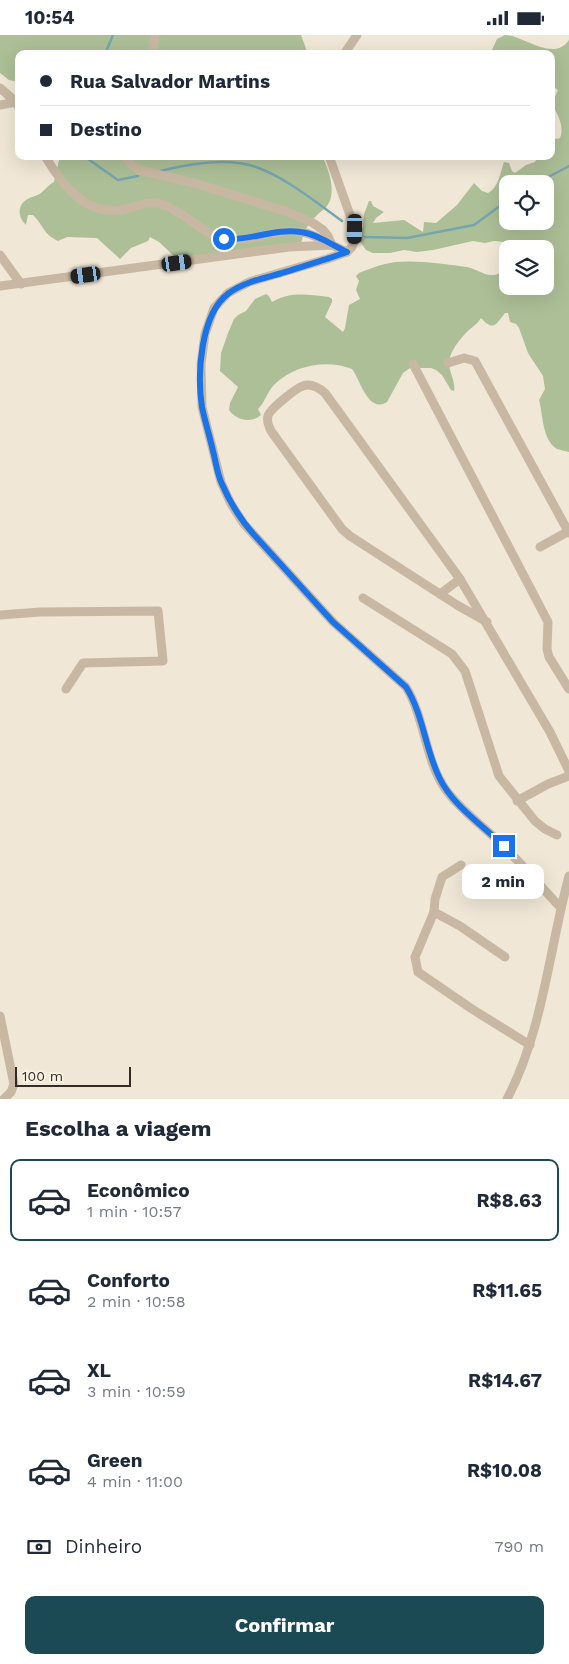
<!DOCTYPE html>
<html lang="pt">
<head>
<meta charset="utf-8">
<style>
	:root { --surface:#fff; --page:#f6f6f7; --text:#1f2937; --muted:#747a83; --line:#e0e1e3; --accent:#1b4a54 }
	body { margin:0; font-family:"Work Sans",sans-serif; background:var(--page); color:var(--text); height:100vh; display:flex; flex-direction:column; font-size:19px; white-space:nowrap }
	* { box-sizing:border-box; margin:0 }
	p { font-size:16px; color:var(--muted) }
	.icon { flex:none; width:28px; height:28px; fill:none; stroke:currentColor; stroke-width:2; stroke-linecap:round; stroke-linejoin:round }
	.map { position:relative; height:1064px; overflow:hidden }
	.details { display:flex; flex-direction:column; background:var(--surface); flex:1 }
	.details>* { flex:none }
	.top-card { position:absolute; left:15px; top:15px; width:540px; height:110px; border-radius:10px; box-shadow:0 5px 20px #0002; display:grid; align-content:center; height:110px; padding:0 25px; background:var(--surface) }
	.tools { position:absolute; left:499px; top:140px; display:grid; gap:10px }
	.tools a { display:grid; place-items:center; width:55px; height:55px; border-radius:10px; background:var(--surface); box-shadow:0 5px 20px #0002; font-size:25px }
	.scale { position:absolute; left:15px; bottom:12px; width:116px; box-sizing:border-box; padding-left:5px; border:2px solid #332b25; border-top:0; font-size:14px; line-height:18px; white-space:nowrap; color:#332b25; -webkit-text-stroke:4px #f9f1e2; paint-order:stroke }
	.end { position:absolute; width:22px; height:22px; margin:-11px; border:6px solid #1a73e8; background:#fff; box-shadow:0 0 0 2px #fff }
	.from { border-radius:50% }
	.bubble { position:absolute; height:35px; border-radius:10px; background:var(--surface); box-shadow:0 5px 20px #0002; font-size:16px; font-weight:700; line-height:35px; text-align:center }
	.car { position:absolute; width:15px; height:30px; margin:-15px -8px; border-radius:6px; box-shadow:0 0 4px 1px #0007; background:linear-gradient(#222 24%,#8ab4d8 0 40%,#222 0 76%,#8ab4d8 0 86%,#222 0) }
	.top-card b { display:flex; align-items:center; gap:18px; height:48px; font-size:19px }
	.top-card b+b { border-top:1px solid var(--line) }
	.top-card i { width:12px; height:12px; background:var(--text) }
	ul { padding:0; list-style:none }
	li { display:flex; align-items:center; gap:15px; height:82px; margin:0 10px 8px; padding:0 15px; border:2px solid transparent; border-radius:10px }
	li div { flex:1 }
	li b { display:block; font-size:19px }
	li em { font-style:normal; font-weight:700 }
	li.active { border-color:var(--accent) }
	li>.icon { width:45px; height:45px; stroke-width:1.5 }
	h2 { padding:0 25px; font-size:22px; line-height:60px }
	.pay { display:flex; align-items:center; gap:12px; height:55px; padding:0 25px; font-size:19px }
	.pay p { margin-inline-start:auto }
	.primary-button { display:flex; gap:10px; margin-top:auto; padding:10px 25px }
	.primary-button a { flex:1; height:58px; border-radius:10px; background:var(--accent); color:#fff; font-size:20px; font-weight:700; line-height:58px; text-align:center }
	.status { display:flex; justify-content:space-between; align-items:center; height:35px; padding:0 25px; background:var(--surface); direction:ltr }
	.status svg { height:14px; fill:currentColor }
	.map>svg:first-child { display:block }
	.green { fill:#adbf97; fill-rule:evenodd }
	.lines { fill:none; stroke-linecap:round; stroke-linejoin:round }
	.stream { stroke:#76a5ad; stroke-width:2.5 }
	.street { stroke:#c8b8a3; stroke-width:9 }
	.route { stroke:#1a73e8; stroke-width:6 }
</style>
</head>
<body>
<div class="status"><b>10:54</b><svg viewBox="0 0 49 12"><path d="M0 12V9h3v3zM5 12V6h3v6zM10 12V3h3v9zM15 12V0h3v12zM26 1h20v11H26zM47 4h2v5h-2z"/></svg></div>
<div class="map">
<svg width="569" height="1064" viewBox="0 0 569 1064">
	<rect width="100%" height="100%" fill="#f0e7d6"/>
	<g class="green">
		<polygon points="0,0 301,0 308,19 19,19 19,47 9,45 0,38"/>
		<path d="M 505,0 C 523,0 554,28 569,5 L 569,417 C 565,416 560,415 557,414 C 542,405 543,379 539,365 L 545,354 L 543,341 L 528,318 L 519,293 L 516,289 L 510,287 L 508,278 L 505,278 C 495,291 493,296 481,283 C 477,289 475,290 470,294 C 462,301 449,317 449,328 C 449,338 456,346 454,356 L 451,355 L 442,340 L 436,335 L 431,333 L 410,333 L 403,338 L 387,367 C 368,379 360,344 352,334 C 328,324 295,330 276,348 C 267,356 266,366 258,374 L 261,380 C 251,389 236,385 229,375 L 230,368 L 238,352 L 220,336 L 221,318 L 228,298 L 234,284 L 238,280 L 246,276 L 255,264 L 266,259 L 269,261 L 272,267 C 292,256 307,260 329,262 L 332,264 L 332,267 L 325,282 L 343,297 L 345,293 L 349,270 L 360,264 L 356,255 L 359,246 L 356,241 L 359,238 C 367,235 376,231 385,229 C 406,223 445,229 467,232 C 481,235 489,246 503,236 L 506,223 L 508,251 L 545,251 L 545,214 L 520,214 L 519,210 L 515,208 L 494,206 L 485,208 L 473,206 L 433,215 L 417,217 L 404,215 L 390,218 L 373,218 L 366,215 L 356,201 L 363,192 L 364,179 L 369,166 L 371,166 L 373,171 L 384,177 L 376,183 L 373,188 L 404,185 L 423,197 L 424,187 L 436,188 L 457,170 L 474,148 L 482,156 L 488,158 C 499,152 500,138 504,127 L 509,128 L 512,136 L 515,138 L 526,130 L 535,127 L 538,121 L 551,121 L 551,99 L 556,104 L 560,103 C 565,90 557,80 552,68 L 558,55 L 551,50 L 551,19 L 493,19 L 492,15 L 497,4 ZM 508,149 L 545,149 L 545,186 L 508,186 Z"/>
		<path d="M 60,121 L 322,121 C 329,134 337,158 327,171 C 325,174 321,176 318,179 C 308,189 303,196 301,210 L 187,224 L 174,221 L 159,207 L 150,202 L 148,206 L 131,213 L 120,224 L 97,203 L 67,202 L 58,206 C 42,198 45,192 33,180 L 28,180 L 26,190 C 18,183 17,171 26,165 C 30,162 37,161 41,158 C 46,154 48,150 54,147 Z"/>
	</g>
	<g class="lines">
		<g class="stream">
			<polyline points="105,19 113,0"/>
			<polyline points="88,121 88,124 118,145 138,141"/>
			<path d="M 160,136 C 188,129 228,122 256,132 C 285,142 317,168 342,186"/>
			<polyline points="535,149 569,131"/>
			<polyline points="365,202 407,203 474,190 508,165"/>
		</g>
		<g class="street">
			<polyline points="152,19 155,0"/>
			<polyline points="344,19 357,0"/>
			<polyline points="0,53 16,67 19,73"/>
			<polyline points="0,70 16,67"/>
			<path d="M 45,121 C 62,150 87,183 125,174 C 137,171 150,165 162,169 C 184,177 205,201 225,204 C 251,208 276,193 301,197 C 311,198 320,204 329,208"/>
			<polyline points="125,121 132,130 139,135 194,148 288,177 313,188 323,195 328,201 332,210"/>
			<path d="M 329,121 L 355,194 L 355,204 L 352,212 L 347,217 L 327,224 L 249,247 L 228,258 L 214,273 L 205,299 L 201,329 L 202,372 L 221,447 L 231,469 L 244,489 L 333,587 L 406,652 C 425,683 425,726 446,755 C 461,776 485,792 503,811 C 523,830 541,852 560,872"/>
			<polyline points="0,220 21,249"/>
			<polyline points="0,251 289,212 332,210 347,217"/>
			<polyline points="448,328 464,323 475,326 569,498"/>
			<polyline points="413,329 548,587 547,614 549,622 569,654"/>
			<polyline points="540,512 569,496"/>
			<polyline points="440,559 460,544"/>
			<polyline points="363,563 452,619 465,636 499,741 535,786 545,794 557,800"/>
			<polyline points="0,580 40,577 158,576 163,626 83,628 66,654"/>
			<path d="M 487,587 L 457,570 L 350,501 L 342,494 L 271,396 C 269,391 266,387 268,381 C 269,375 296,353 303,351 C 311,348 319,353 325,358 L 460,544 L 550,697 L 569,736"/>
			<polyline points="517,766 548,749 569,741"/>
			<polyline points="461,830 442,842 435,864 434,877 415,922 418,937 472,974 530,1010"/>
			<polyline points="434,877 460,891 505,922"/>
			<polyline points="0,981 14,1049 11,1057 4,1064"/>
			<path d="M 507,1064 C 543,996 549,915 569,841"/>
		</g>
	</g>
	<g class="lines">
		<path class="route" d="M 224,204 C 250,206 275,193 301,197 C 317,199 332,210 347,217 C 325,225 304,231 282,238 C 264,243 244,247 229,258 C 200,279 197,340 202,372 C 205,387 210,402 213,416 C 216,427 217,439 222,449 C 231,470 242,487 257,503 L 333,587 L 406,652 C 423,679 425,713 439,742 C 452,770 482,790 504,811"/>
	</g>
</svg>
<div class="tools">
<a><svg class="icon" aria-label="locate" viewBox="0 0 24 24"><circle cx="12" cy="12" r="6"/><path d="M12 2v4M12 18v4M2 12h4M18 12h4"/></svg></a>
<a><svg class="icon" aria-label="layers" viewBox="0 0 24 24"><path d="M12 4l9 5-9 5-9-5zM3 14l9 5 9-5"/></svg></a>
</div>
<div class="scale">100 m</div>
<i class="end from" style="left:224px;top:204px"></i>
<i class="end" style="left:504px;top:811px"></i>
<div class="bubble" style="left:462px;top:829px;width:82px">2 min</div>
<i class="car" style="left:355px;top:194px;rotate:181deg"></i>
<i class="car" style="left:177px;top:228px;rotate:82deg"></i>
<i class="car" style="left:86px;top:240px;rotate:262deg"></i>
<div class="top-card">
<b><i class="from"></i>Rua Salvador Martins</b>
<b><i></i>Destino</b>
</div>
</div>
<section class="details">
<h2>Escolha a viagem</h2>
<ul>
<li class="active"><svg class="icon" aria-label="car" viewBox="0 0 24 24"><path d="M5 17H2v-5l4-1 3-4h7l3 4 3 1v5h-3M9 17h6M6 11h13"/><circle cx="7" cy="17" r="2"/><circle cx="17" cy="17" r="2"/></svg><div><b>Econômico</b><p>1 min · 10:57</p></div><em>R$8.63</em></li>
<li><svg class="icon" aria-label="car" viewBox="0 0 24 24"><path d="M5 17H2v-5l4-1 3-4h7l3 4 3 1v5h-3M9 17h6M6 11h13"/><circle cx="7" cy="17" r="2"/><circle cx="17" cy="17" r="2"/></svg><div><b>Conforto</b><p>2 min · 10:58</p></div><em>R$11.65</em></li>
<li><svg class="icon" aria-label="car" viewBox="0 0 24 24"><path d="M5 17H2v-5l4-1 3-4h7l3 4 3 1v5h-3M9 17h6M6 11h13"/><circle cx="7" cy="17" r="2"/><circle cx="17" cy="17" r="2"/></svg><div><b>XL</b><p>3 min · 10:59</p></div><em>R$14.67</em></li>
<li><svg class="icon" aria-label="car" viewBox="0 0 24 24"><path d="M5 17H2v-5l4-1 3-4h7l3 4 3 1v5h-3M9 17h6M6 11h13"/><circle cx="7" cy="17" r="2"/><circle cx="17" cy="17" r="2"/></svg><div><b>Green</b><p>4 min · 11:00</p></div><em>R$10.08</em></li>
</ul>
<div class="pay"><svg class="icon" aria-label="cash" viewBox="0 0 24 24"><path d="M3 7h18v10H3z"/><circle cx="12" cy="12" r="2"/></svg>Dinheiro<p>790 m</p></div>
<div class="primary-button"><a>Confirmar</a></div>
</section>
</body>
</html>
